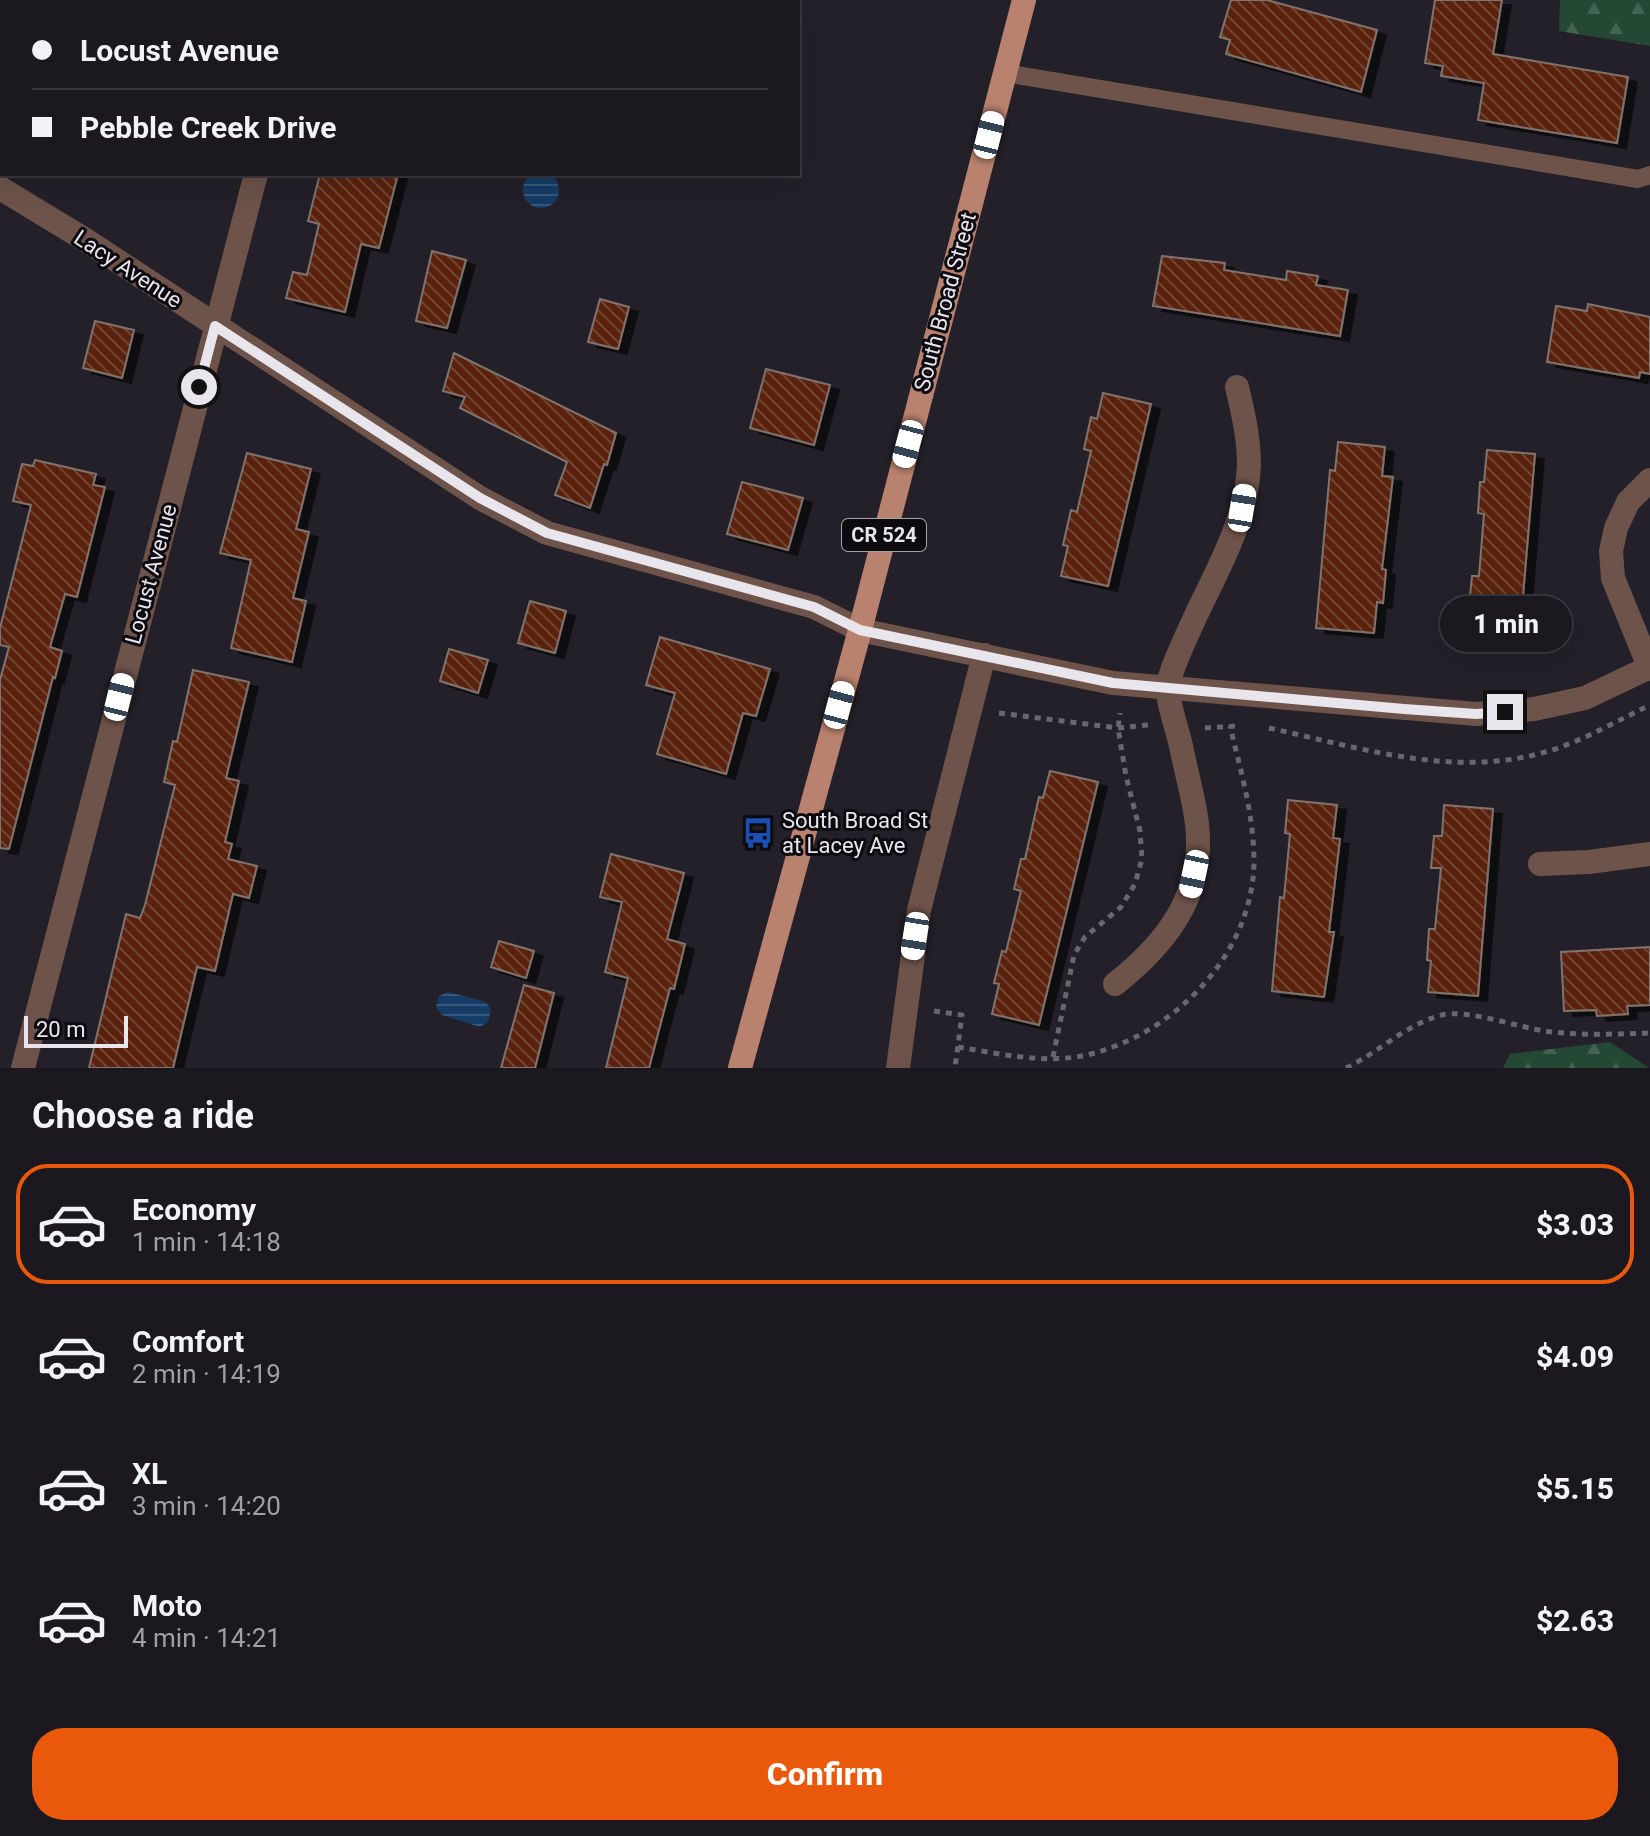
<!DOCTYPE html>
<html lang="en">
<head>
<meta charset="utf-8">
<style>
	:root { --surface:#1b181f; --page:#28252c; --text:#f1f3f6; --muted:#a0a0a4; --line:#39373d; --accent:#ea580c }
	body { margin:0; font-family:Roboto,sans-serif; background:var(--page); color:var(--text); height:100vh; display:flex; flex-direction:column; font-size:30px; white-space:nowrap }
	* { box-sizing:border-box; margin:0 }
	p { font-size:26px; color:var(--muted) }
	.icon { flex:none; width:44px; height:44px; fill:none; stroke:currentColor; stroke-width:2; stroke-linecap:round; stroke-linejoin:round }
	.map { position:relative; height:1068px; overflow:hidden }
	.side { display:flex; flex-direction:column; background:var(--surface); flex:1 }
	.side>* { flex:none }
	.banner { position:absolute; left:0px; top:0px; width:800px; height:176px; box-shadow:0 8px 32px #0002,0 0 0 2px var(--line); display:grid; align-content:center; height:176px; padding:0 32px; background:var(--surface) }
	.scale { position:absolute; left:24px; bottom:20px; width:104px; box-sizing:border-box; padding-left:8px; border:4px solid #e8e5ec; border-top:0; font-size:22px; line-height:28px; white-space:nowrap; color:#e8e5ec; -webkit-text-stroke:6px #0d0b0f; paint-order:stroke }
	.end { position:absolute; width:36px; height:36px; margin:-18px; border:10px solid #e8e5ec; background:#111; box-shadow:0 0 0 4px #111 }
	.from { border-radius:50% }
	.bubble { position:absolute; height:56px; border-radius:28px; background:var(--surface); box-shadow:0 8px 32px #0002,0 0 0 2px var(--line); font-size:26px; font-weight:800; line-height:56px; text-align:center }
	.car { position:absolute; width:24px; height:48px; margin:-24px -12px; border-radius:10px; box-shadow:0 0 6px 2px #0007; background:linear-gradient(#fff 24%,#345 0 40%,#fff 0 76%,#345 0 86%,#fff 0) }
	.banner b { display:flex; align-items:center; gap:28px; height:76px; font-size:30px }
	.banner b+b { border-top:2px solid var(--line) }
	.banner i { width:20px; height:20px; background:var(--text) }
	ul { padding:0; list-style:none }
	li { display:flex; align-items:center; gap:24px; height:120px; margin:0 16px 12px; padding:0 16px; border:4px solid transparent; border-radius:32px }
	li div { flex:1 }
	li b { display:block; font-size:30px }
	li em { font-style:normal; font-weight:800 }
	li.active { border-color:var(--accent) }
	li>.icon { width:72px; height:72px; stroke-width:1.5 }
	h2 { padding:0 32px; font-size:36px; line-height:96px }
	.action { display:flex; gap:16px; margin-top:auto; padding:16px 32px }
	.action a { flex:1; height:92px; border-radius:32px; background:var(--accent); color:#fff; font-size:32px; font-weight:800; line-height:92px; text-align:center }
	.map>svg:first-child { display:block }
	.forest { fill:url(#forest-firs) }
	.water { fill:url(#water-rules) }
	.building { fill:url(#building-back-hatch); stroke:#80736e; stroke-width:2; filter:url(#shadow) }
	.lines { fill:none; stroke-linecap:round; stroke-linejoin:round }
	.path { stroke:#6a666f; stroke-width:5; stroke-dasharray:6 6; stroke-linecap:butt }
	.lane { stroke:#6d5349; stroke-width:18 }
	.street { stroke:#6d5349; stroke-width:24 }
	.primary { stroke:#b9826f; stroke-width:24 }
	.route { stroke:#e8e5ec; stroke-width:10 }
	.labels { text-anchor:middle; dominant-baseline:central; stroke-width:6; stroke-linejoin:round; paint-order:stroke }
	.shield { fill:#0d0b0f; stroke:#a6a4aa; stroke-width:2 }
	.shield-label { font-size:20px; font-weight:bold; fill:#e8e5ec }
	.street-label { font-size:22px; fill:#e8e5ec; stroke:#0d0b0f }
	.poi-label { font-size:22px; fill:#e8e5ec; stroke:#0d0b0f; text-anchor:start }
</style>
</head>
<body>
<div class="map">
<svg width="1650" height="1068" viewBox="0 0 1650 1068">
	<defs>
		<pattern id="forest-firs" width="22" height="20" patternUnits="userSpaceOnUse" patternTransform="scale(2)"><rect width="22" height="20" fill="#244833"/><path d="M5 1l3.5 6h-7zM16 11l3.5 6h-7z" fill="#446251"/></pattern>
		<pattern id="water-rules" width="6" height="5" patternUnits="userSpaceOnUse" patternTransform="scale(2)"><rect width="6" height="5" fill="#153c67"/><path d="M0 2.5h6" fill="none" stroke="#37587d"/></pattern>
		<pattern id="building-back-hatch" width="6" height="6" patternUnits="userSpaceOnUse" patternTransform="scale(2)"><rect width="6" height="6" fill="#5a240e"/><path d="M-1 5l2 2M0 0l6 6M5-1l2 2" fill="none" stroke="#724431"/></pattern>
		<filter id="shadow"><feDropShadow dx="9" dy="5" stdDeviation="0" flood-color="#0009"/></filter>
	</defs>
	<rect width="100%" height="100%" fill="#242029"/>
	<g class="forest">
		<polygon points="1560,0 1650,0 1650,46 1559,31"/>
		<polygon points="1610,1042 1649,1068 1503,1068 1510,1054"/>
	</g>
	<g class="water">
		<circle cx="541" cy="190" r="18"/>
		<polygon points="448,992 486,1002 491,1010 488,1022 480,1027 442,1015 436,1007 439,996"/>
	</g>
	<g class="building">
		<polygon points="1231,0 1267,0 1377,30 1361,92 1226,54 1230,40 1220,37"/>
		<polygon points="1435,0 1502,0 1493,54 1628,77 1617,143 1478,120 1484,83 1441,76 1443,66 1425,63"/>
		<polygon points="320,174 398,174 379,248 361,244 345,312 286,298 293,272 307,275 319,224 308,221"/>
		<polygon points="432,251 466,260 447,328 416,321"/>
		<polygon points="1162,256 1225,263 1224,270 1286,280 1287,271 1318,276 1316,285 1348,290 1340,336 1153,306"/>
		<polygon points="600,299 629,307 618,349 588,342"/>
		<polygon points="1588,304 1650,317 1650,374 1640,372 1639,378 1547,362 1556,306 1587,311"/>
		<polygon points="95,321 134,330 122,378 83,368"/>
		<polygon points="454,353 616,433 607,465 604,464 590,508 555,495 567,462 460,408 465,397 443,391"/>
		<polygon points="766,369 830,385 814,445 750,428"/>
		<polygon points="1103,393 1151,404 1108,586 1061,576 1068,546 1063,545 1071,510 1077,512 1091,451 1084,449 1091,417 1097,419"/>
		<polygon points="1338,442 1385,447 1382,476 1393,477 1382,569 1386,570 1383,603 1377,602 1374,633 1316,628 1330,470 1335,471"/>
		<polygon points="1487,450 1535,454 1519,643 1470,640 1473,608 1469,607 1472,576 1479,576 1484,514 1478,513 1480,482 1484,482"/>
		<polygon points="247,453 311,469 296,529 309,532 293,598 306,601 292,662 231,648 251,560 220,553"/>
		<polygon points="35,460 96,474 93,485 105,487 77,597 65,594 50,647 62,651 55,678 53,677 9,849 0,848 0,680 9,647 0,645 0,628 31,505 13,501 22,464 33,466"/>
		<polygon points="742,482 803,498 788,550 727,534"/>
		<polygon points="530,601 566,611 555,653 518,643"/>
		<polygon points="660,637 770,669 756,716 743,713 726,774 657,754 675,693 646,685"/>
		<polygon points="449,649 488,660 478,693 440,681"/>
		<polygon points="193,670 249,682 226,778 239,781 225,842 232,844 228,859 257,866 249,898 233,894 215,971 197,967 173,1068 89,1068 126,914 140,918 145,905 175,785 164,782 173,741 177,742"/>
		<polygon points="1050,771 1098,782 1039,1025 992,1014 999,984 994,983 1002,951 1006,952 1021,891 1014,889 1021,859 1025,859 1039,797 1043,798"/>
		<polygon points="1288,800 1337,805 1333,838 1340,839 1329,932 1334,932 1324,997 1272,991 1280,897 1284,898 1290,834 1285,833"/>
		<polygon points="1444,805 1493,809 1478,996 1428,992 1431,961 1427,960 1429,929 1435,929 1441,868 1431,868 1434,836 1442,836"/>
		<polygon points="611,854 684,873 667,939 685,944 674,989 670,988 649,1068 606,1068 628,978 605,972 622,902 600,897"/>
		<polygon points="499,941 534,951 526,978 491,967"/>
		<polygon points="1650,947 1650,1005 1627,1006 1628,1014 1597,1016 1596,1010 1564,1011 1561,952"/>
		<polygon points="524,985 554,993 535,1068 501,1068"/>
	</g>
	<g class="lines">
		<g class="path">
			<polyline points="999,713 1118,728 1148,725"/>
			<polyline points="1205,728 1235,726"/>
			<path d="M 1269,728 C 1366,749 1463,782 1561,747 C 1591,736 1621,719 1650,705"/>
			<polyline points="934,1011 962,1015 955,1068"/>
			<path d="M 958,1047 C 1000,1054 1049,1065 1091,1054 C 1176,1032 1252,954 1254,863 C 1254,815 1241,772 1230,726"/>
			<polyline points="1053,1057 1074,955 1085,937 1121,907 1135,884 1142,859 1140,831 1126,776 1118,728 1120,713"/>
			<path d="M 1346,1068 C 1378,1053 1406,1024 1442,1015 C 1467,1009 1518,1027 1545,1031 C 1580,1036 1615,1034 1650,1033"/>
		</g>
		<polyline class="lane" points="1005,73 1638,179 1650,175"/>
		<g class="street">
			<polyline points="302,2 302,0"/>
			<polyline points="0,188 84,239 480,498 547,533 814,607 860,630 1113,683 1476,714 1534,709 1585,698 1650,667"/>
			<polyline points="1650,480 1628,502 1616,528 1611,551 1613,578 1650,669"/>
			<polyline points="1540,864 1589,862 1650,854"/>
			<path d="M 1115,984 C 1167,943 1205,894 1197,824 C 1194,798 1186,772 1181,746 C 1178,731 1167,702 1168,687 C 1169,671 1190,629 1197,613 C 1219,567 1247,518 1249,465 C 1249,438 1243,412 1237,387"/>
			<polyline points="23,1068 256,174"/>
			<polyline points="898,1068 919,910 984,655"/>
		</g>
		<polyline class="primary" points="740,1068 860,630 1024,0"/>
	</g>
	<g class="lines">
		<polyline class="route" points="199,387 215,326 480,498 547,533 814,607 860,630 1113,683 1404,709 1476,714 1505,712"/>
	</g>
	<defs>
		<symbol id="bus-bare" viewBox="-9 -9 18 18"><path d="M-5-6H5V4H4V6H2V4H-2V6H-4V4H-5ZM-3.5-4V0h7V-4ZM-3.5 1.2v1.5H-2V1.2ZM2 1.2v1.5H3.5V1.2Z" fill="#1a4fb4" stroke="#0d0b0f" stroke-width="2.5" paint-order="stroke"/></symbol>
	</defs>
	<g fill-rule="evenodd">
		<use href="#bus-bare" x="736" y="811" width="44" height="44"/>
	</g>
	<g class="labels">
		<rect class="shield" x="842" y="519" width="84" height="32" rx="6"/>
		<g class="shield-label">
			<text x="884" y="535">CR 524</text>
		</g>
		<g class="street-label">
			<text transform="translate(128 269) rotate(33)">Lacy Avenue</text>
			<text transform="translate(945 302) rotate(-75)">South Broad Street</text>
			<text transform="translate(151 574) rotate(-75)">Locust Avenue</text>
		</g>
		<g class="poi-label">
			<text x="782" y="820">South Broad St<tspan x="782" dy="25">at Lacey Ave</tspan></text>
		</g>
	</g>
</svg>
<div class="scale">20 m</div>
<i class="end from" style="left:199px;top:387px"></i>
<i class="end" style="left:1505px;top:712px"></i>
<div class="bubble" style="left:1440px;top:596px;width:132px">1 min</div>
<i class="car" style="left:989px;top:135px;rotate:14deg"></i>
<i class="car" style="left:908px;top:444px;rotate:195deg"></i>
<i class="car" style="left:1242px;top:508px;rotate:9deg"></i>
<i class="car" style="left:119px;top:697px;rotate:14deg"></i>
<i class="car" style="left:839px;top:705px;rotate:15deg"></i>
<i class="car" style="left:1194px;top:874px;rotate:192deg"></i>
<i class="car" style="left:915px;top:936px;rotate:189deg"></i>
<div class="banner">
<b><i class="from"></i>Locust Avenue</b>
<b><i></i>Pebble Creek Drive</b>
</div>
</div>
<section class="side">
<h2>Choose a ride</h2>
<ul>
<li class="active"><svg class="icon" aria-label="car" viewBox="0 0 24 24"><path d="M5 17H2v-5l4-1 3-4h7l3 4 3 1v5h-3M9 17h6M6 11h13"/><circle cx="7" cy="17" r="2"/><circle cx="17" cy="17" r="2"/></svg><div><b>Economy</b><p>1 min · 14:18</p></div><em>$3.03</em></li>
<li><svg class="icon" aria-label="car" viewBox="0 0 24 24"><path d="M5 17H2v-5l4-1 3-4h7l3 4 3 1v5h-3M9 17h6M6 11h13"/><circle cx="7" cy="17" r="2"/><circle cx="17" cy="17" r="2"/></svg><div><b>Comfort</b><p>2 min · 14:19</p></div><em>$4.09</em></li>
<li><svg class="icon" aria-label="car" viewBox="0 0 24 24"><path d="M5 17H2v-5l4-1 3-4h7l3 4 3 1v5h-3M9 17h6M6 11h13"/><circle cx="7" cy="17" r="2"/><circle cx="17" cy="17" r="2"/></svg><div><b>XL</b><p>3 min · 14:20</p></div><em>$5.15</em></li>
<li><svg class="icon" aria-label="car" viewBox="0 0 24 24"><path d="M5 17H2v-5l4-1 3-4h7l3 4 3 1v5h-3M9 17h6M6 11h13"/><circle cx="7" cy="17" r="2"/><circle cx="17" cy="17" r="2"/></svg><div><b>Moto</b><p>4 min · 14:21</p></div><em>$2.63</em></li>
</ul>
<div class="action"><a>Confirm</a></div>
</section>
</body>
</html>
